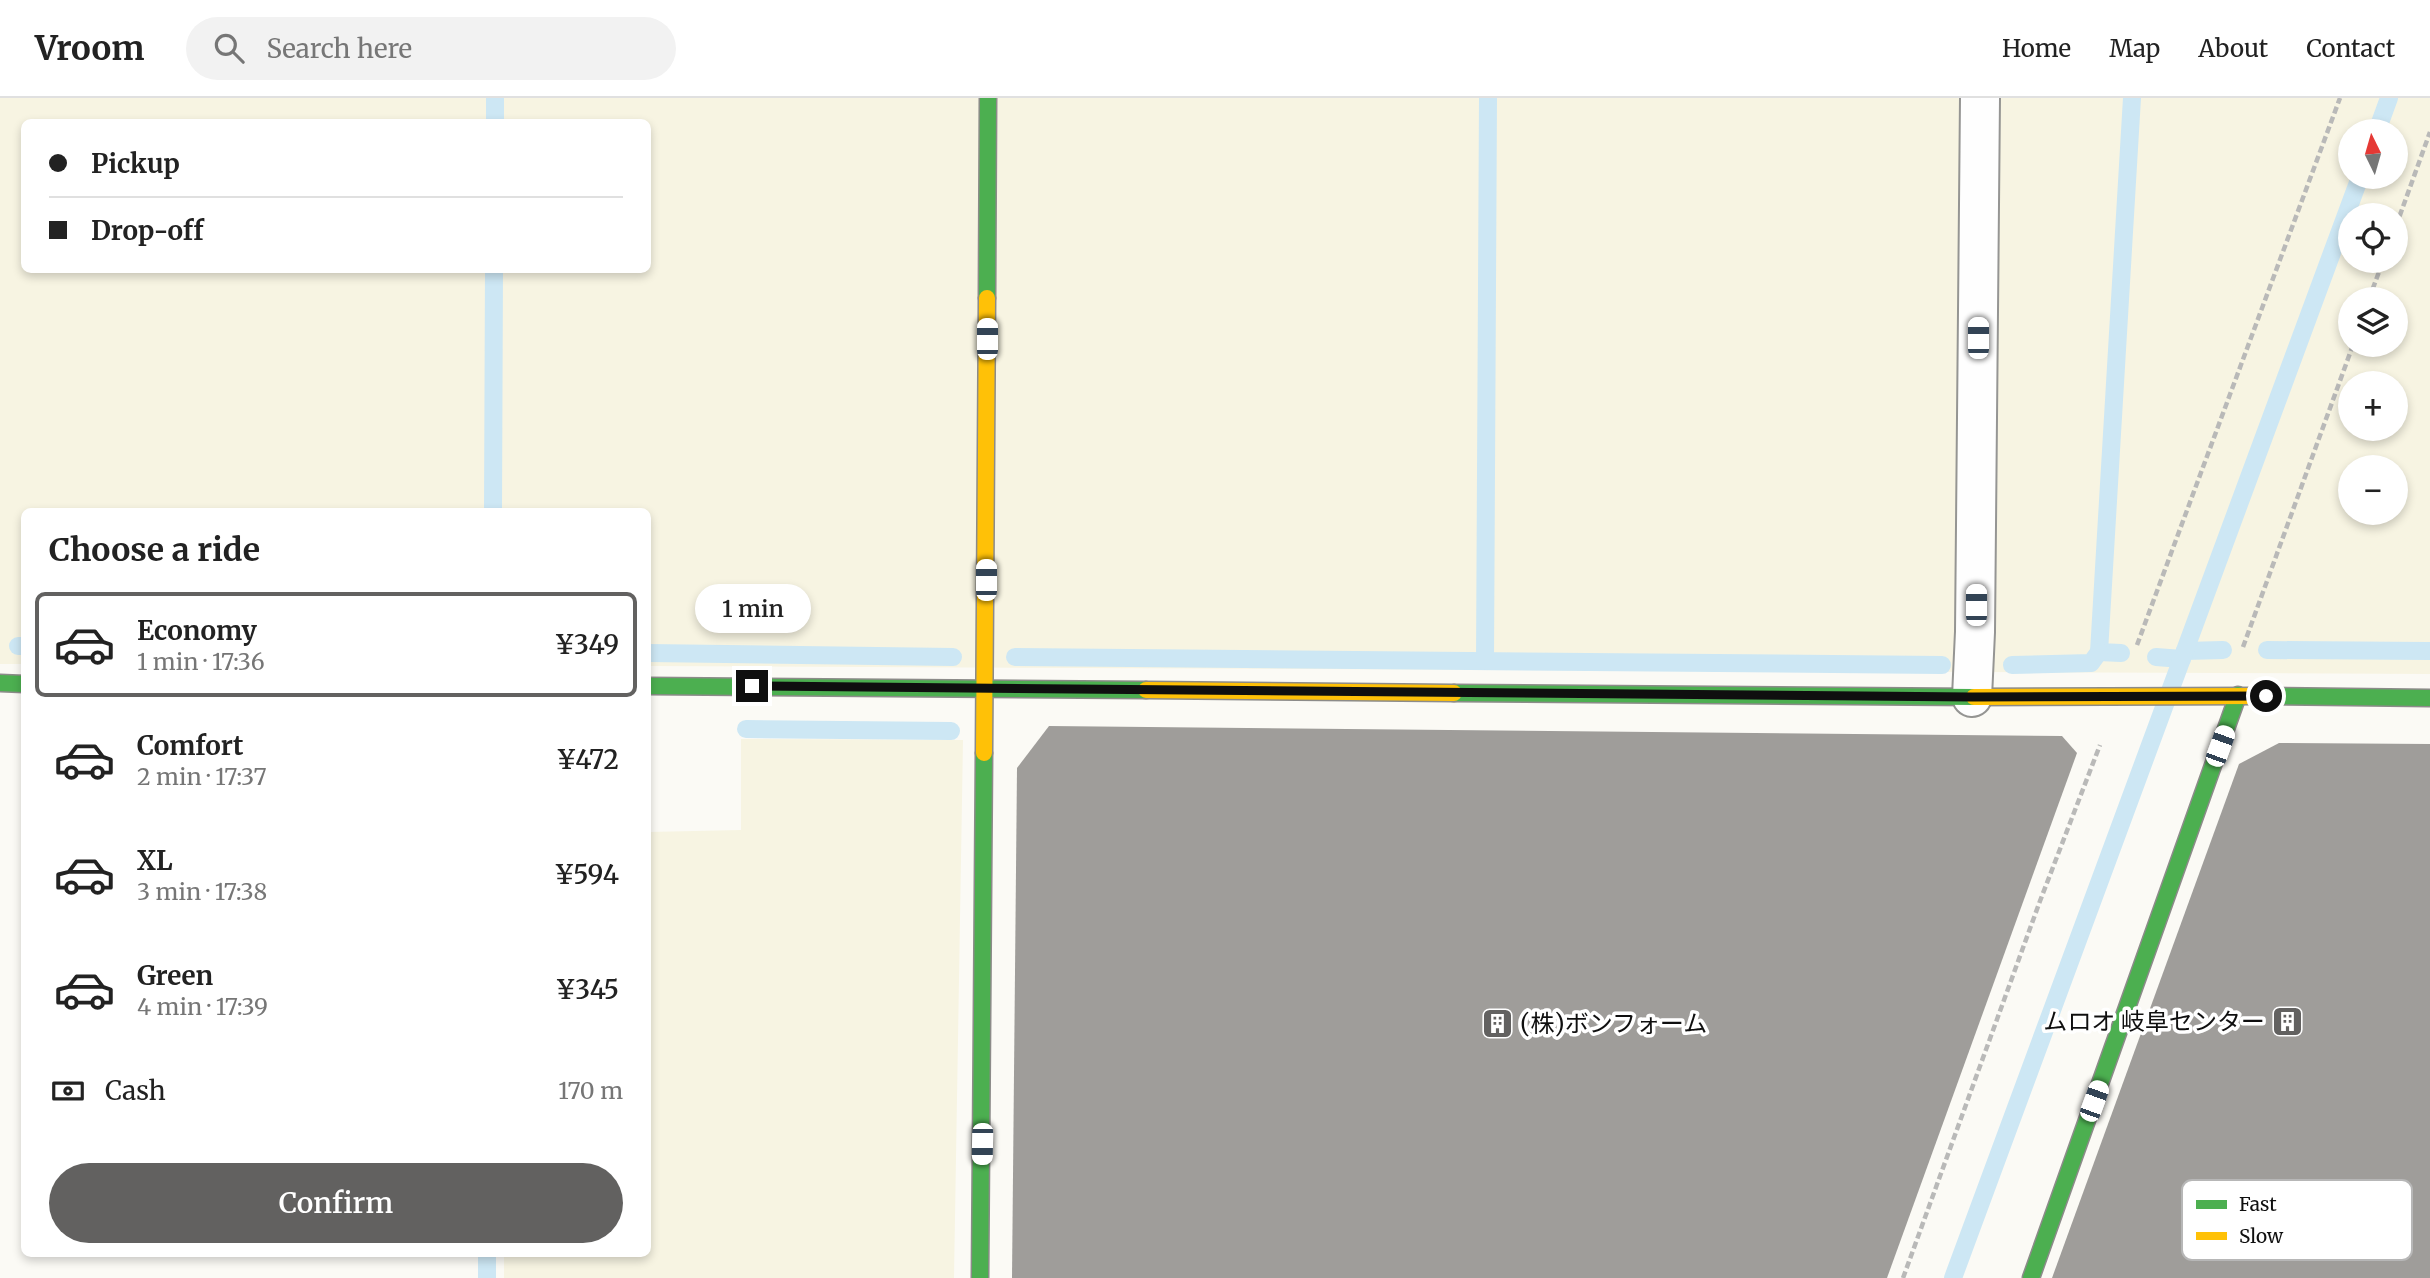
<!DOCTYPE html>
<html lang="en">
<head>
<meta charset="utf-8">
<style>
	:root { --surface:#fff; --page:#f2f2f2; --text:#222; --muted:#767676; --line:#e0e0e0; --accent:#626160 }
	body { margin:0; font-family:Merriweather,"Noto Sans JP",serif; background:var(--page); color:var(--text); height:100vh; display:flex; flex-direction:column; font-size:26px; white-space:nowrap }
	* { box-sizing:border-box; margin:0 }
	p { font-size:23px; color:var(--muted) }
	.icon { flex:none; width:38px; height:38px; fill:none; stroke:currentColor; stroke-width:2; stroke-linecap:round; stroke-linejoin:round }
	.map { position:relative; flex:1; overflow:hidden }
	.sheet { position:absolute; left:21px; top:410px; width:630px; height:749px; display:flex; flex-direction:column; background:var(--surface); border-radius:10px; box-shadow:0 4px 10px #0003 }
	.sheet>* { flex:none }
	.banner { position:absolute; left:21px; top:21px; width:630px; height:154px; border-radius:10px; box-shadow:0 4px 10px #0003; display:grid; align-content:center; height:154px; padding:0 28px; background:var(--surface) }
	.needle { width:46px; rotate:355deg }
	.controls { position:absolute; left:2338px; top:21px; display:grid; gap:14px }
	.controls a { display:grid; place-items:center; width:70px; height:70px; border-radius:50%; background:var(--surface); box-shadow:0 4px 10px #0003; font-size:35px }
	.end { position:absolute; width:32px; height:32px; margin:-16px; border:9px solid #0f0f0f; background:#fff; box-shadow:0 0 0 4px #fff }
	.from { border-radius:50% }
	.bubble { position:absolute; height:49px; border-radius:24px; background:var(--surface); box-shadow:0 4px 10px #0003; font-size:23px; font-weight:600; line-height:49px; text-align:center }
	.car { position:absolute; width:21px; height:42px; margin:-21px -10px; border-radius:9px; box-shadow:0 0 5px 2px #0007; background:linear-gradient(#fff 24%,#345 0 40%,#fff 0 76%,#345 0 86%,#fff 0) }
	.banner b { display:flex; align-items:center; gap:24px; height:66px; font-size:26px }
	.banner b+b { border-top:2px solid var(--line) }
	.banner i { width:18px; height:18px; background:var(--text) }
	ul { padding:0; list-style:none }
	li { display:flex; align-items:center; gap:21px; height:105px; margin:0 14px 10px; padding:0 14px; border:4px solid transparent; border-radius:10px }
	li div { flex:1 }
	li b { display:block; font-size:26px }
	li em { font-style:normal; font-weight:600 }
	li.active { border-color:var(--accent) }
	li>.icon { width:63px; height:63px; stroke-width:1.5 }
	h2 { padding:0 28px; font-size:32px; line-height:84px }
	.pay { display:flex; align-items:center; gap:18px; height:77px; padding:0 28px; font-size:26px }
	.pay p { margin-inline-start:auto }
	.primary-button { display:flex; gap:14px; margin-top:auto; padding:14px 28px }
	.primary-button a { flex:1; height:80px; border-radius:42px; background:var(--accent); color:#fff; font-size:28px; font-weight:600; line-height:80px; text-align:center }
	header { display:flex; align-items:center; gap:42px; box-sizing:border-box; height:98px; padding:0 35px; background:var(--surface); border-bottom:2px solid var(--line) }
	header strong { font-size:33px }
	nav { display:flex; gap:38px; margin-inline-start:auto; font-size:24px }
	.search { width:490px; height:63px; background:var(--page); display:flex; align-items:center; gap:18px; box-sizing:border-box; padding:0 24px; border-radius:38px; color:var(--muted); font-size:26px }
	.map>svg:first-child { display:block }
	.farmland { fill:#f7f4e2; fill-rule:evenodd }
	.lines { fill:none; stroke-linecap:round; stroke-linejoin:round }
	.stream { stroke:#cde7f4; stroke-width:18 }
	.building { fill:#9f9d9a }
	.street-casing { stroke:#959593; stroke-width:42 }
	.fast-casing { stroke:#8c8b89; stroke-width:19 }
	.slow-casing { stroke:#8c8b89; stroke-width:19 }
	.path { stroke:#b9b9b8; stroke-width:4.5; stroke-dasharray:7 3.5; stroke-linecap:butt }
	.street { stroke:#fefefe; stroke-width:38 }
	.fast { stroke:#4caf50; stroke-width:16 }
	.slow { stroke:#ffc107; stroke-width:16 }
	.route { stroke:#0f0f0f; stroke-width:9 }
	.labels { text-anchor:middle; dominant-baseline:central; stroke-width:7; stroke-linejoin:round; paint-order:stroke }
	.poi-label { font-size:24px; fill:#0f0f0f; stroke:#fff; text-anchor:end }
	.key { fill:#fff; stroke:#b7b7b7; stroke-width:2 }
	.key-label { font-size:19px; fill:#0f0f0f }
</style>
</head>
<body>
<header>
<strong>Vroom</strong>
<div class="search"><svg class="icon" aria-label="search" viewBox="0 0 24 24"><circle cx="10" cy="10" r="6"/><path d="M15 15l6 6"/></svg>Search here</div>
<nav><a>Home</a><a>Map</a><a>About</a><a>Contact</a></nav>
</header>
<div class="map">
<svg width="2430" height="1180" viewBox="0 0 2430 1180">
	<rect width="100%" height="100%" fill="#fbfaf5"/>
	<g class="farmland">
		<path d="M 0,0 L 2430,0 L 2430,576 L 648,568 L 648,413 L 24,413 L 24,566 L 0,566 ZM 24,24 L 648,24 L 648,172 L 24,172 ZM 2350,33 L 2396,33 L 2396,79 L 2350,79 ZM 2350,117 L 2396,117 L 2396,163 L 2350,163 ZM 2350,201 L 2396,201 L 2396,247 L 2350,247 ZM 2350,285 L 2396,285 L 2396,331 L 2350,331 ZM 2350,369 L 2396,369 L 2396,415 L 2350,415 Z"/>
		<polygon points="22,640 24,640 24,937"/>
		<polygon points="741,641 963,642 954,1180 504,1180 504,1155 648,1155 648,734 741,732"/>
	</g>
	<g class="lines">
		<g class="stream">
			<polyline points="495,24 495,0"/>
			<polyline points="2377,33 2389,0"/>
			<polyline points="493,413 494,172"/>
			<polyline points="18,548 24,548"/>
			<polyline points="2267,552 2430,553"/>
			<polyline points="2185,553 2223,552"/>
			<polyline points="648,555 953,559"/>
			<polyline points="2121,555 2099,554 2132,0"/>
			<polyline points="1015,559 1942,567"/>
			<polyline points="2156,559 2182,561"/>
			<polyline points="1485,563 1488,0"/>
			<polyline points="2012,567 2091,565 2099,554"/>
			<polyline points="746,631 951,633"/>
			<polyline points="487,1180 487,1155"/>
			<polyline points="1953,1180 2360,79"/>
		</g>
	</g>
	<g class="building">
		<polygon points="1049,628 2062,638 2077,655 1887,1180 1012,1180 1017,670"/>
		<polygon points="2279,645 2430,646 2430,1180 2052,1180 2239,666"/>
	</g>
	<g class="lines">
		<defs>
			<polyline id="street" points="1972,599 1975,534 1980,0"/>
			<g id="fast">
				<polyline points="987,200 988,0"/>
				<polyline points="0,585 24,586"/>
				<polyline points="648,588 1146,592"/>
				<polyline points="1454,595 1974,599"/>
				<polyline points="2258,598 2430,600"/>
				<polyline points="980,1180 984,655"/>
				<polyline points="2031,1180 2238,597"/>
			</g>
			<g id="slow">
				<polyline points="1146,592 1454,595"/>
				<polyline points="1974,599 2258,598"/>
				<polyline points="984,655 987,200"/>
			</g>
		</defs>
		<use href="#street" class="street-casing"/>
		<use href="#fast" class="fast-casing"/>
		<use href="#slow" class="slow-casing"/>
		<g class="path">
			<polyline points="2396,128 2430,34"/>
			<polyline points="2369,201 2383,163"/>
			<polyline points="2137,547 2340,0"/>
			<polyline points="2243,549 2353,247"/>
			<polyline points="1903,1180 2040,803 2100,647"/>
		</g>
		<use href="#street" class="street"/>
		<use href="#fast" class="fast"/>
		<use href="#slow" class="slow"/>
	</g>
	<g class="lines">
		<polyline class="route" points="752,588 1972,599 2266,598"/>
	</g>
	<defs>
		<symbol id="building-square" viewBox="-11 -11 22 22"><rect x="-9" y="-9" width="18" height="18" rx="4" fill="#626160" stroke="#fff"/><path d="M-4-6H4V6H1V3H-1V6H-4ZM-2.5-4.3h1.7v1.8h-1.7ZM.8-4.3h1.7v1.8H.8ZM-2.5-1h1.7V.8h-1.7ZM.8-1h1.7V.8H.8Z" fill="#fff"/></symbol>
	</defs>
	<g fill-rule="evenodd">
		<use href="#building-square" x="2270" y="906" width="35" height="35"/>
		<use href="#building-square" x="1480" y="908" width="35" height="35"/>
	</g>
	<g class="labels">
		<g class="poi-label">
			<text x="2265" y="923">ムロオ 岐阜センター</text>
			<text x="1520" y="925" text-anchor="start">(株)ボンフォーム</text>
		</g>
	</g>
	<rect x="2182" y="1082" width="230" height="80" rx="10" class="key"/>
	<rect x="2196" y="1102" width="31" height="9" fill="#4caf50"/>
	<rect x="2196" y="1134" width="31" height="8" fill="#ffc107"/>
	<g class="key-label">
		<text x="2239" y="1113">Fast</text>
		<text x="2239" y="1145">Slow</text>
	</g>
</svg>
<div class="controls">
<a><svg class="needle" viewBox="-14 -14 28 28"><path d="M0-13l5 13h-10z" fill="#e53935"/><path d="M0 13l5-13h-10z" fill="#767676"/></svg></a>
<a><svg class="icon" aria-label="locate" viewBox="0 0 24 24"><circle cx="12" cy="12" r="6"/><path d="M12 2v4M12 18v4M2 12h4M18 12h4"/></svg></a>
<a><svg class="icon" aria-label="layers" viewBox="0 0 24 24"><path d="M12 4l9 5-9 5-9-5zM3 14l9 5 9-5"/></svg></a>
<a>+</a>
<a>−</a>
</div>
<i class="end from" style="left:2266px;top:598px"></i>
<i class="end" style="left:752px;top:588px"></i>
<div class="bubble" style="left:695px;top:486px;width:116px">1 min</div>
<i class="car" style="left:1978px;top:240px;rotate:0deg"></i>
<i class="car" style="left:987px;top:241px;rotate:0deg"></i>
<i class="car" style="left:986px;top:482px;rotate:0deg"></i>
<i class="car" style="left:1976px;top:507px;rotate:0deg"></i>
<i class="car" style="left:2220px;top:648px;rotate:20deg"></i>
<i class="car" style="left:2094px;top:1003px;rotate:20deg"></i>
<i class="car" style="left:982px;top:1046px;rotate:181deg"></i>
<div class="banner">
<b><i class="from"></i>Pickup</b>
<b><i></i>Drop-off</b>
</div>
<section class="sheet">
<h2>Choose a ride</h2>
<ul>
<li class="active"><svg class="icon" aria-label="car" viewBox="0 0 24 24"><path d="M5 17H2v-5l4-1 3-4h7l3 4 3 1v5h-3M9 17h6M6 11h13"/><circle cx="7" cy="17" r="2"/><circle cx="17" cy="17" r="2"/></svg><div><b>Economy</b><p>1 min · 17:36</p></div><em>¥349</em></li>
<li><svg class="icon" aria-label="car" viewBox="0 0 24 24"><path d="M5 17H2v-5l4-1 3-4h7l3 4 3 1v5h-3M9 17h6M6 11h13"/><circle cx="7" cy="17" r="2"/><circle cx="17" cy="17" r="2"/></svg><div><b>Comfort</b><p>2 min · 17:37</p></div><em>¥472</em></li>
<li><svg class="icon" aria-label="car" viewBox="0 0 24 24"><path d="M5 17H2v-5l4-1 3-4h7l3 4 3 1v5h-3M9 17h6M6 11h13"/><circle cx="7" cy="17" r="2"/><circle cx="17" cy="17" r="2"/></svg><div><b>XL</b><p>3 min · 17:38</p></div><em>¥594</em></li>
<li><svg class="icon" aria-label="car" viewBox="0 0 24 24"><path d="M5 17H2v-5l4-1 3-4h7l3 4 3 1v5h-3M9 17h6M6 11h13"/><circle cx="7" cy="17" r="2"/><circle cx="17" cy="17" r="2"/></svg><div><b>Green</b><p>4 min · 17:39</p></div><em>¥345</em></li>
</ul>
<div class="pay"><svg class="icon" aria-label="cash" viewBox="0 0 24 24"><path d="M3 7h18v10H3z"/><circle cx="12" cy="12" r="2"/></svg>Cash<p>170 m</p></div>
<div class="primary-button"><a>Confirm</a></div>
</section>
</div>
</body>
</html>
